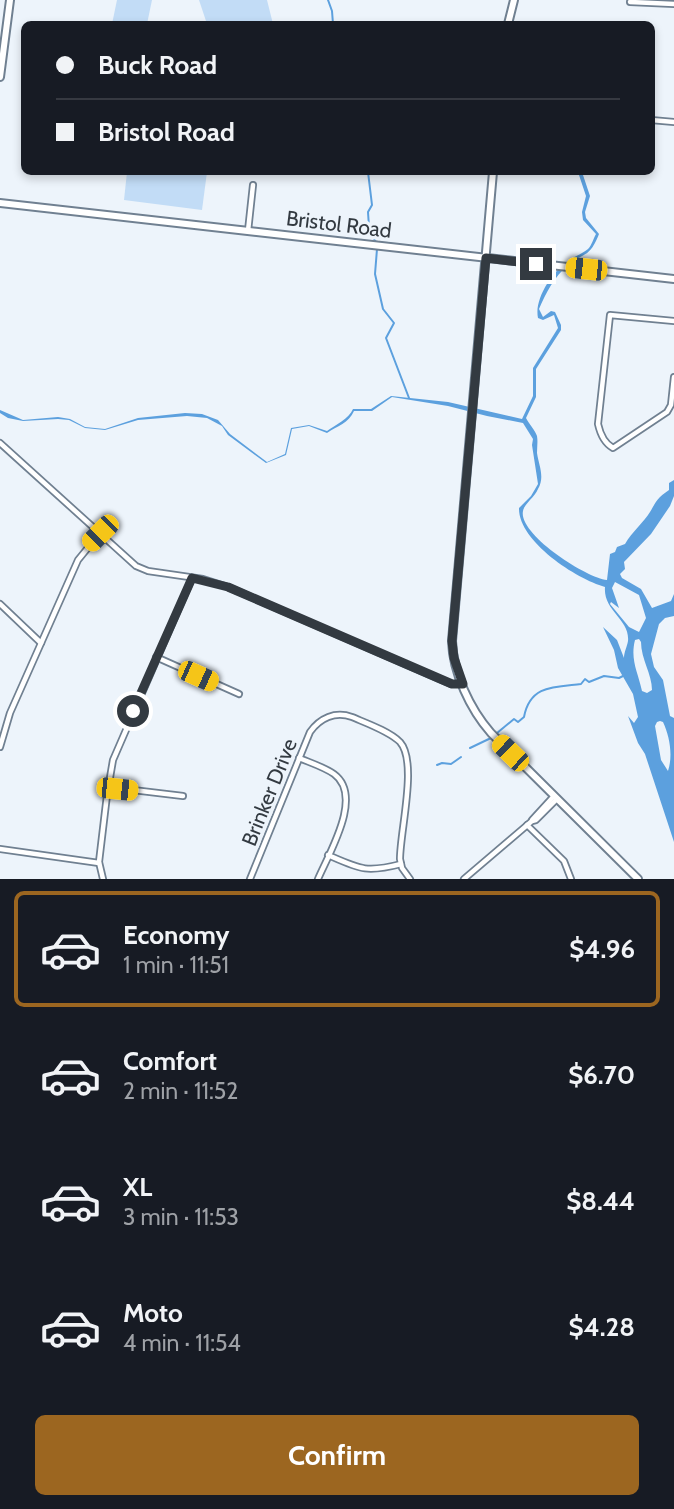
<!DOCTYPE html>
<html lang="en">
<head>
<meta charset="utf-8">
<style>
	:root { --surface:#171b24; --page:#242831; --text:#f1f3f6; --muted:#9ea1a6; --line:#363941; --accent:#9c6620 }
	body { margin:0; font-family:Cabin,sans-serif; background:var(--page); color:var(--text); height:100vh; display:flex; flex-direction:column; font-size:26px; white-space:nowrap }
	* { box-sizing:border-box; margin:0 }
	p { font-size:23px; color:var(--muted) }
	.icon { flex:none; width:38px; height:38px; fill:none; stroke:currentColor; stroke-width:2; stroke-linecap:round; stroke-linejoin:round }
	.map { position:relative; height:879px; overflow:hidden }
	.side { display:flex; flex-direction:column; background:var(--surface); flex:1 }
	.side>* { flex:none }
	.banner { position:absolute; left:21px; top:21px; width:634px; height:154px; border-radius:10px; box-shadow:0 4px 10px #0003; display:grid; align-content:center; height:154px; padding:0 35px; background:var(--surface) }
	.end { position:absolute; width:32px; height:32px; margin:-16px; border:9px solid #333a41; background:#fff; box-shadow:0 0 0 4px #fff }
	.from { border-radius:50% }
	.car { position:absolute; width:21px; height:42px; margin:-21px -10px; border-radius:9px; box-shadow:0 0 5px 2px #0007; background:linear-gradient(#f5c518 24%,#345 0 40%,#f5c518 0 76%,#345 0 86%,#f5c518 0) }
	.banner b { display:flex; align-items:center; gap:24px; height:66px; font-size:26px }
	.banner b+b { border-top:2px solid var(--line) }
	.banner i { width:18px; height:18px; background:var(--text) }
	ul { padding:12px 0 0; list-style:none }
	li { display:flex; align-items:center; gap:21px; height:116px; margin:0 14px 10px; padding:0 21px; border:4px solid transparent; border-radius:10px }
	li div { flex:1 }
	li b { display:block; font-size:26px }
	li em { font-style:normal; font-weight:800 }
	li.current { border-color:var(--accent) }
	li>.icon { width:63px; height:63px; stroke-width:1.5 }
	.primary-button { display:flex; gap:14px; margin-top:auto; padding:14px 35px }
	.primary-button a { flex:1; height:80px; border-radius:10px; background:var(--accent); color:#fff; font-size:28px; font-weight:800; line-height:80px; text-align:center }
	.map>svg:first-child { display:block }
	.green { fill:#c2dcf6 }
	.water { fill:#5ca0de; fill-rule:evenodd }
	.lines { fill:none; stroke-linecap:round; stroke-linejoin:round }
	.stream { stroke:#5ca0de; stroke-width:2 }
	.street-casing { stroke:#708091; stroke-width:8 }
	.secondary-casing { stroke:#708091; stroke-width:10 }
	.street { stroke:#fff; stroke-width:4.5 }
	.secondary { stroke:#fff; stroke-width:6 }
	.route { stroke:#333a41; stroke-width:9 }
	.labels { text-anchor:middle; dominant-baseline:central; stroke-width:7; stroke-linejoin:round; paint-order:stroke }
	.street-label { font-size:21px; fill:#333a41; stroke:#edf4fb }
</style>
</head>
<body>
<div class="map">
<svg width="674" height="879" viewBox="0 0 674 879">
	<rect width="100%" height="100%" fill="#edf4fb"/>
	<g class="green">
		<polygon points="117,0 152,0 147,24 112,24"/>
		<polygon points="199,0 267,0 273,24 207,24"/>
		<polygon points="127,172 207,172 202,210 124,200"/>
	</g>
	<path class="water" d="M 578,172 L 582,172 L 590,196 L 585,212 L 586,218 L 599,234 C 589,259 585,251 568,265 C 554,277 546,293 539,309 L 543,317 L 551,311 L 555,312 L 561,325 L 561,330 L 536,369 L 536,397 L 526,418 C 529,424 535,430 537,436 C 538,442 537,447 537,453 C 539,466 545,477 538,489 C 535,497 524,504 523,511 C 518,534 586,578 607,580 L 610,554 L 615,552 L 617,547 L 625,544 C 632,532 644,522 650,512 C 656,502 657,498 669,490 L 669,483 L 674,480 L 674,496 L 670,506 L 651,534 L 624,562 L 625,569 L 620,574 L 622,578 L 641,589 L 652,608 L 671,601 L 674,594 L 674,616 L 665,618 L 659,624 L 651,654 L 654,667 L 663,680 L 670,716 L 674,718 L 674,842 L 645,754 L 638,743 L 628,716 L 634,723 L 638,717 L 633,694 L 618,668 L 614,650 L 603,627 L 617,640 L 624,658 C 624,652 627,647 628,641 C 630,619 603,611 605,587 C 576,579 518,541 519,508 L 531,496 L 538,484 L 532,445 L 533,439 L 523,423 L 487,416 L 448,406 L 392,397 L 372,411 L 354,411 C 349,423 337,426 327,433 L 309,426 L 292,429 L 286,455 L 266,463 L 228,435 L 222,426 L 207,418 L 187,416 L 138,420 L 105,430 L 85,428 L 69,420 L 58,419 L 23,421 L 8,418 L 0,413 L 0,410 L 23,420 L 58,417 L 70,419 L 85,427 L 105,429 L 138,418 L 185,413 L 202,414 L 218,420 L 230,434 L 267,462 L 285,454 L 291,428 L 309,425 L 327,431 C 335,425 349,419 353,409 L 371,409 L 391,396 L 448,402 L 522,419 L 533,396 L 533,368 L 558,328 L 554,315 L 543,320 L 538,318 C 534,299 552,272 568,261 C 575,256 582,254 588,249 C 592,245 593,239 596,234 L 583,220 L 582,212 L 586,196 ZM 615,582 L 639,595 L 646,618 L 639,632 L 629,627 L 610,604 L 611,602 L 619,608 L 612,588 ZM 639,639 L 641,642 C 641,659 652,674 652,690 L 647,693 L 642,691 C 638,672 630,660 635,640 ZM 660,721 L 663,722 C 670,737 673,756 668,771 L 661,760 L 655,726 L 657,722 Z"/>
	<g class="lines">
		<g class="stream">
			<polyline points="328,0 332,11 333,24"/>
			<polyline points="368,172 372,205 368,212 369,227 370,234 377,243"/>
			<polyline points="377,249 375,274 383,309 394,323 386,338 409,398"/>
			<path d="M 497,733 L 514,719 L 518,722 L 524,717 C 530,685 554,687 581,684 L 585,679 L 589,682 L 604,676 L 619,678 L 625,675"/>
			<polyline points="470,748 493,737"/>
			<polyline points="437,765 442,763 451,764 461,757"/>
		</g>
		<defs>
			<g id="street">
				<polyline points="630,2 674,4"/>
				<polyline points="651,120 674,122"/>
				<polyline points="248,231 253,185"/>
				<path d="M 674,321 L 610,315 L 598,424 C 600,433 604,443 613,448 L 667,412 L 671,405 L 674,377"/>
				<polyline points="0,443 136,566 148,571 203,579 228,587 451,684 463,684"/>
				<polyline points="0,604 41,643"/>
				<polyline points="156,657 239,694"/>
				<polyline points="0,747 10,713 78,560 100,533"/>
				<path d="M 299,758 C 311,763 324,767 334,774 C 364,796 329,853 318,879"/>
				<polyline points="108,787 183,796"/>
				<polyline points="532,820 554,796"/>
				<polyline points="527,825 564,861 571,879"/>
				<polyline points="0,849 99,863"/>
				<path d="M 328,855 C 360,869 366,873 401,864"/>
				<polyline points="103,879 99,862 107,795 113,760 192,578"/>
				<path d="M 250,879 L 310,732 C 320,718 335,711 352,717 C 366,723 389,731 400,742 C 418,762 400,831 400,859 L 402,868 L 410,879"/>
				<polyline points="464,879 532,821 536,820 557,799"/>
			</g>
			<g id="secondary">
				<polyline points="508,24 514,0"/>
				<polyline points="0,77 10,0"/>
				<path d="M 493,172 L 452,641 C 453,673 470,709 491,733 L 638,879"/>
				<polyline points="0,203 674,279"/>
			</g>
		</defs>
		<use href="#street" class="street-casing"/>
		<use href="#secondary" class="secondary-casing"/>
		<use href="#street" class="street"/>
		<use href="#secondary" class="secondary"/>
	</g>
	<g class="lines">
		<polyline class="route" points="133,711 192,578 228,587 452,684 463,684 454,658 452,641 486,258 536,264"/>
	</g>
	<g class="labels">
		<g class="street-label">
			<text transform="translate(339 224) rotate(7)">Bristol Road</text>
			<text transform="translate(269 792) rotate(-68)">Brinker Drive</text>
		</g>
	</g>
</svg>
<i class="end from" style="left:133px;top:711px"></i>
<i class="end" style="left:536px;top:264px"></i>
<i class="car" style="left:586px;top:269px;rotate:276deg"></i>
<i class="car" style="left:100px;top:533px;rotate:225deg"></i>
<i class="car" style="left:198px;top:676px;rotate:114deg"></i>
<i class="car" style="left:510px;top:753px;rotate:314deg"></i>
<i class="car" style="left:117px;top:789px;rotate:96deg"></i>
<div class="banner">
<b><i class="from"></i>Buck Road</b>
<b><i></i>Bristol Road</b>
</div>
</div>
<section class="side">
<ul>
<li class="current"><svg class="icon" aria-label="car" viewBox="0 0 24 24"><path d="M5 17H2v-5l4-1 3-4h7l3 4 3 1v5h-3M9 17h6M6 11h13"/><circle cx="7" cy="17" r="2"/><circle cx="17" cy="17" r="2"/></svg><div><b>Economy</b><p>1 min · 11:51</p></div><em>$4.96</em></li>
<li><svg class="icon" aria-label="car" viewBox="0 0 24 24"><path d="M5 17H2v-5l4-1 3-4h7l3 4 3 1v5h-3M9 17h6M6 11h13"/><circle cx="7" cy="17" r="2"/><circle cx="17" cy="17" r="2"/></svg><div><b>Comfort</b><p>2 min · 11:52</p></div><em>$6.70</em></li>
<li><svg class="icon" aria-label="car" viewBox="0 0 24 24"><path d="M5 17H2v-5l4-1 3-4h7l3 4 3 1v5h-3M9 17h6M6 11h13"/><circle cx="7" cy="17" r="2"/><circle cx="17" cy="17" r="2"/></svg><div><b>XL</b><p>3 min · 11:53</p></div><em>$8.44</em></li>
<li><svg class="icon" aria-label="car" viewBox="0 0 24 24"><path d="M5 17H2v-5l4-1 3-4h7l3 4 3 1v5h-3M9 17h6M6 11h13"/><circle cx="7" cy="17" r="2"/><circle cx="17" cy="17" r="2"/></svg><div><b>Moto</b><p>4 min · 11:54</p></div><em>$4.28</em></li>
</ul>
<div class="primary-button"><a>Confirm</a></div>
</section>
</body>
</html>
